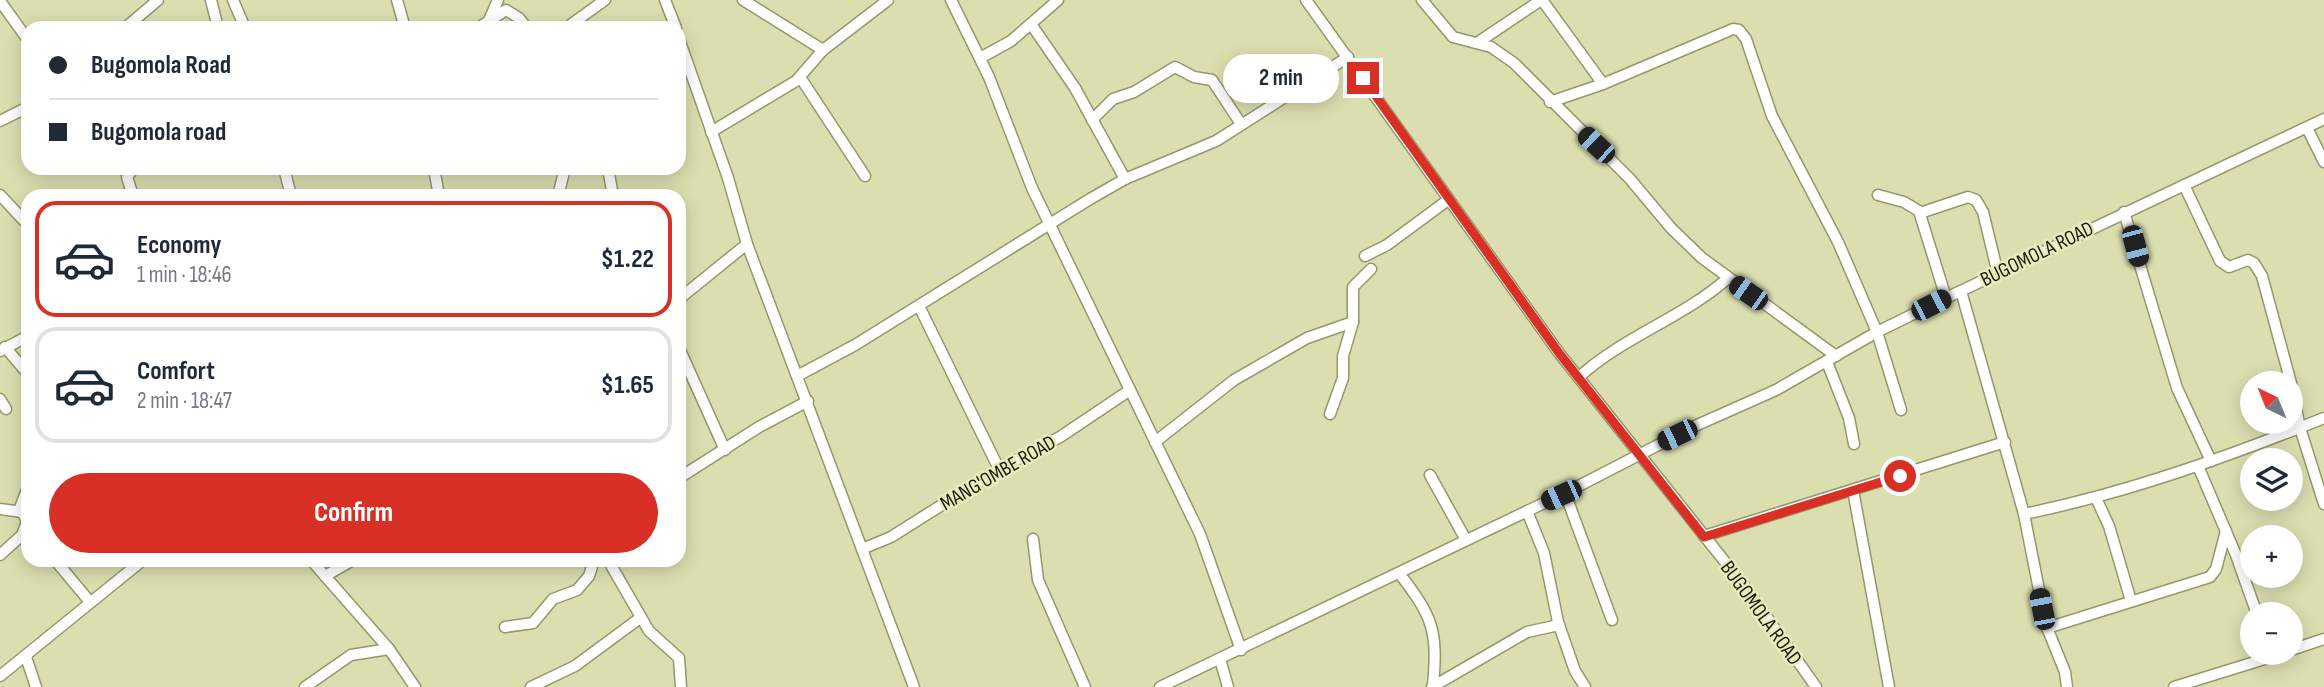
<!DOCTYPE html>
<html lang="en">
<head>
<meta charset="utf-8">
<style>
	:root { --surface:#fff; --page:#f6f6f7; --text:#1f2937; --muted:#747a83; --line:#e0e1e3; --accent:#d93025 }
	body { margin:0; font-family:"Sofia Sans Condensed",sans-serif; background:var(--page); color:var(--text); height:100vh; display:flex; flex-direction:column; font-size:26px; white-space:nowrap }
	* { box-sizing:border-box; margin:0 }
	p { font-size:23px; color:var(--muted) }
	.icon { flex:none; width:38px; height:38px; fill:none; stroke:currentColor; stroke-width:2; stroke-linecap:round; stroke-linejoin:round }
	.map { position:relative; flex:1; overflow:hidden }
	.sheet { position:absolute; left:21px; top:189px; width:665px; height:378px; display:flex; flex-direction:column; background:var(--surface); border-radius:21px; box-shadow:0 4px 18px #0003 }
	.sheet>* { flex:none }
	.banner { position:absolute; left:21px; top:21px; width:665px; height:154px; border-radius:21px; box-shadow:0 4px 18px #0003; display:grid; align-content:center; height:154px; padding:0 28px; background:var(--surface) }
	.needle { width:46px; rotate:317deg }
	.controls { position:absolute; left:2240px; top:371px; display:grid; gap:14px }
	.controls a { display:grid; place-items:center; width:63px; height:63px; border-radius:50%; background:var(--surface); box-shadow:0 4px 18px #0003; font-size:35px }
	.end { position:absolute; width:32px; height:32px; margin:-16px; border:9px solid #d93025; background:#fff; box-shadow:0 0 0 4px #fff }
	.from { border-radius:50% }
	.bubble { position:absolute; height:49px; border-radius:24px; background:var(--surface); box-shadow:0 4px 18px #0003; font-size:23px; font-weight:700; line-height:49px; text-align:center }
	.car { position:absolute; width:21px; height:42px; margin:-21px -10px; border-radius:9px; box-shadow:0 0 5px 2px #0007; background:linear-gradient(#222 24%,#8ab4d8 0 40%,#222 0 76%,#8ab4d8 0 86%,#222 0) }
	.banner b { display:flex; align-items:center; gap:24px; height:66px; font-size:26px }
	.banner b+b { border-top:2px solid var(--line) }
	.banner i { width:18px; height:18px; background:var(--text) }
	ul { padding:12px 0 0; list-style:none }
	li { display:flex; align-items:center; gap:21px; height:116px; margin:0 14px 10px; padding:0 14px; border:4px solid var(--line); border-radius:21px }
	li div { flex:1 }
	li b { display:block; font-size:26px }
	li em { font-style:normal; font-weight:700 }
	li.on { border-color:var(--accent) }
	li>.icon { width:63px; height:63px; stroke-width:1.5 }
	.button { display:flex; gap:14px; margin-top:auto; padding:14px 28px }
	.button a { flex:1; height:80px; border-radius:42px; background:var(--accent); color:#fff; font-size:28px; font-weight:700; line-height:80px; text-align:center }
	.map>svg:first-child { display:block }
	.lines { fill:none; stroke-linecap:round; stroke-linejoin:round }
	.minor-casing { stroke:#94986a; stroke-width:13 }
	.minor { stroke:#fff; stroke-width:10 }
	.route { stroke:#d93025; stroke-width:9 }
	.labels { text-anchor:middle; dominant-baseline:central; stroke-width:5; stroke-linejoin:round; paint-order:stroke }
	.street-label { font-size:21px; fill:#1a1b09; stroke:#e8ecbc }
</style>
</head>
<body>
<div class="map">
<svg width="2324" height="687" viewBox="0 0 2324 687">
	<rect width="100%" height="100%" fill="#dbdfaf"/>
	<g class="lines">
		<defs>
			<g id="minor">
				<polyline points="211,0 218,28"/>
				<polyline points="233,0 245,28"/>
				<polyline points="397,0 405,28"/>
				<polyline points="665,0 676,28"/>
				<polyline points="743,0 823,50"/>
				<polyline points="951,0 989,77 1032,188 1200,534 1241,650"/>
				<polyline points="1306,0 1559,353 1749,592 1816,687"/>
				<polyline points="1422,0 1453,37 1491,47 1514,63 1630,179 1671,228 1702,258 1836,356"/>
				<polyline points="1542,0 1603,84"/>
				<polyline points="0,1 28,40"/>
				<polyline points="490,18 498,0"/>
				<polyline points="1031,24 1075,88 1125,179"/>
				<polyline points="125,28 158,0"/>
				<polyline points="478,28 506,10 519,18 527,28"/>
				<polyline points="566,28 605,0"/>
				<polyline points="679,39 728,178 747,244 914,687"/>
				<polyline points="1477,43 1541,0"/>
				<polyline points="980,58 1011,41 1058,0"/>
				<polyline points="800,77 865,176"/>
				<polyline points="1550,102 1603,84 1733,29 1739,30 1746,39 1772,116 1838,242 1877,332 1901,410"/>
				<polyline points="1092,120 1113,99 1134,92 1175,67 1194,77 1212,80 1241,124"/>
				<polyline points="0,121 28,107"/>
				<polyline points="2307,128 2324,162"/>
				<polyline points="711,132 796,81 823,50 888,0"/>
				<polyline points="284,168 291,196"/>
				<polyline points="434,168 439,196"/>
				<polyline points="608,168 613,196"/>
				<polyline points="2184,185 2220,261 2229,267 2248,260 2254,263 2262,276 2291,383"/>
				<polyline points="0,195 28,225"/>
				<polyline points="1878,195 1904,202 1919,211 1946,298"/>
				<polyline points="133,196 127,177 134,168"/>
				<polyline points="558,196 565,168"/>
				<polyline points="2124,212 2177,388 2211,461"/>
				<polyline points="1920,213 1968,197 1976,200 1983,212 1998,274"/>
				<polyline points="1365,256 1387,245 1448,200"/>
				<polyline points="1961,291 2024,514 2046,625 2065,672 2067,687"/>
				<polyline points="679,299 747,244"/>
				<polyline points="919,306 999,469"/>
				<polyline points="5,347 28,374"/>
				<polyline points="679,348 725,450"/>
				<polyline points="0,351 28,336"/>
				<polyline points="1827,362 1849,418 1854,444"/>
				<polyline points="799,375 855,345 1090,199 1125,179 1216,141 1348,57"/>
				<path d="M 1579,377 C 1623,337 1682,318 1727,279"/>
				<polyline points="2291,384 2300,428 2324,504"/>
				<polyline points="0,399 6,409"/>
				<polyline points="1330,414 1343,378 1343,356 1353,322 1353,287 1371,269"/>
				<polyline points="1155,442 1234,380 1307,338 1353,322"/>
				<polyline points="2198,466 2236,555 2257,614"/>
				<polyline points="1430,475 1466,540"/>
				<polyline points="679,478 759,427 808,401"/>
				<polyline points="28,487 20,508 28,523"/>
				<polyline points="1853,490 1889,687"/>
				<polyline points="1565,493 1612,620"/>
				<polyline points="2096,498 2109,526 2131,601"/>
				<polyline points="0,509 22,512"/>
				<polyline points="1527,511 1544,553 1558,622 1575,671 1585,687"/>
				<path d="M 2024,514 C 2127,493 2227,457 2324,418"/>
				<polyline points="1704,536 2005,442"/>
				<polyline points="1033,539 1038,580 1085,687"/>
				<polyline points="862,549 891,537 999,469 1060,437 1130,390"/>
				<polyline points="0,555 22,535 27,522"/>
				<polyline points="55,560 90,602"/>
				<polyline points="311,560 389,649 415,687"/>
				<polyline points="608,560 649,631 679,658 681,687"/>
				<path d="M 1399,573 C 1433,617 1438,630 1433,686"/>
				<polyline points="325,576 353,560"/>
				<polyline points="505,627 533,623 553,599 577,590 589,576 594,560"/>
				<polyline points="2047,628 2210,577 2216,569 2226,531"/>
				<polyline points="2291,650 2324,639"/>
				<polyline points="26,657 36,687"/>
				<polyline points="1220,659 1228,687"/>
				<polyline points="0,676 143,560"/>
				<polyline points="305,687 351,655 389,649"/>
				<polyline points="531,687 575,666 640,618"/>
				<polyline points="1160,687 1565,493 1695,426 1776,390 1877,332 1946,298 2324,119"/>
				<polyline points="1432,687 1527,632 1559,625"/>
				<polyline points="2174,687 2284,653"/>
			</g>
		</defs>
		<use href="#minor" class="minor-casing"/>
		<use href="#minor" class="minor"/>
	</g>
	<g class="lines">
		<polyline class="route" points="1363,78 1559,353 1704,537 1900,476"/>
	</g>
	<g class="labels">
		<g class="street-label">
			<text transform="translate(2037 254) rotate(-26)">BUGOMOLA ROAD</text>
			<text transform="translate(998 473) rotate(-30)">MANG'OMBE ROAD</text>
			<text transform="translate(1761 613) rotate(54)">BUGOMOLA ROAD</text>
		</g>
	</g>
</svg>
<div class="controls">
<a><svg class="needle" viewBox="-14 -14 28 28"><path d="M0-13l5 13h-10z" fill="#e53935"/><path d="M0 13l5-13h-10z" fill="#747a83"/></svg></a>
<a><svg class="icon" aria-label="layers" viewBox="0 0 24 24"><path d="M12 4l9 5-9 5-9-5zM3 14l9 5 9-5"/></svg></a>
<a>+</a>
<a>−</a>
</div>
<i class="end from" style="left:1900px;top:476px"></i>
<i class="end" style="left:1363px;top:78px"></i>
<div class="bubble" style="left:1223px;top:54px;width:116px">2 min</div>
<i class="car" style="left:1596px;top:145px;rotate:313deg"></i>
<i class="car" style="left:2135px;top:246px;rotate:165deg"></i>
<i class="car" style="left:1748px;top:293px;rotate:305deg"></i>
<i class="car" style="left:1931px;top:305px;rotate:63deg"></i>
<i class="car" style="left:1677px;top:435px;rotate:244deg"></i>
<i class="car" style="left:1561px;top:495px;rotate:246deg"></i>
<i class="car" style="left:2042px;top:609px;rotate:349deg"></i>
<div class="banner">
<b><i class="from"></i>Bugomola Road</b>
<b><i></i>Bugomola road</b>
</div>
<section class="sheet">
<ul>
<li class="on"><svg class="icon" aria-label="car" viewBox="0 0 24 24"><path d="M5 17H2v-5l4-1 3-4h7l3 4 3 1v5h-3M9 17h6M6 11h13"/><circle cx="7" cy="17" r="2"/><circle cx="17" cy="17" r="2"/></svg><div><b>Economy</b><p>1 min · 18:46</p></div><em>$1.22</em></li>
<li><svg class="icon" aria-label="car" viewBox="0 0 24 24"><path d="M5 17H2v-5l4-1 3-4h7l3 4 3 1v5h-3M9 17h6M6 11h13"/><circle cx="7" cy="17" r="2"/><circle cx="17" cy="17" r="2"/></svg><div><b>Comfort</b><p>2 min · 18:47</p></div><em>$1.65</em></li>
</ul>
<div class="button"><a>Confirm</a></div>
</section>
</div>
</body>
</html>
